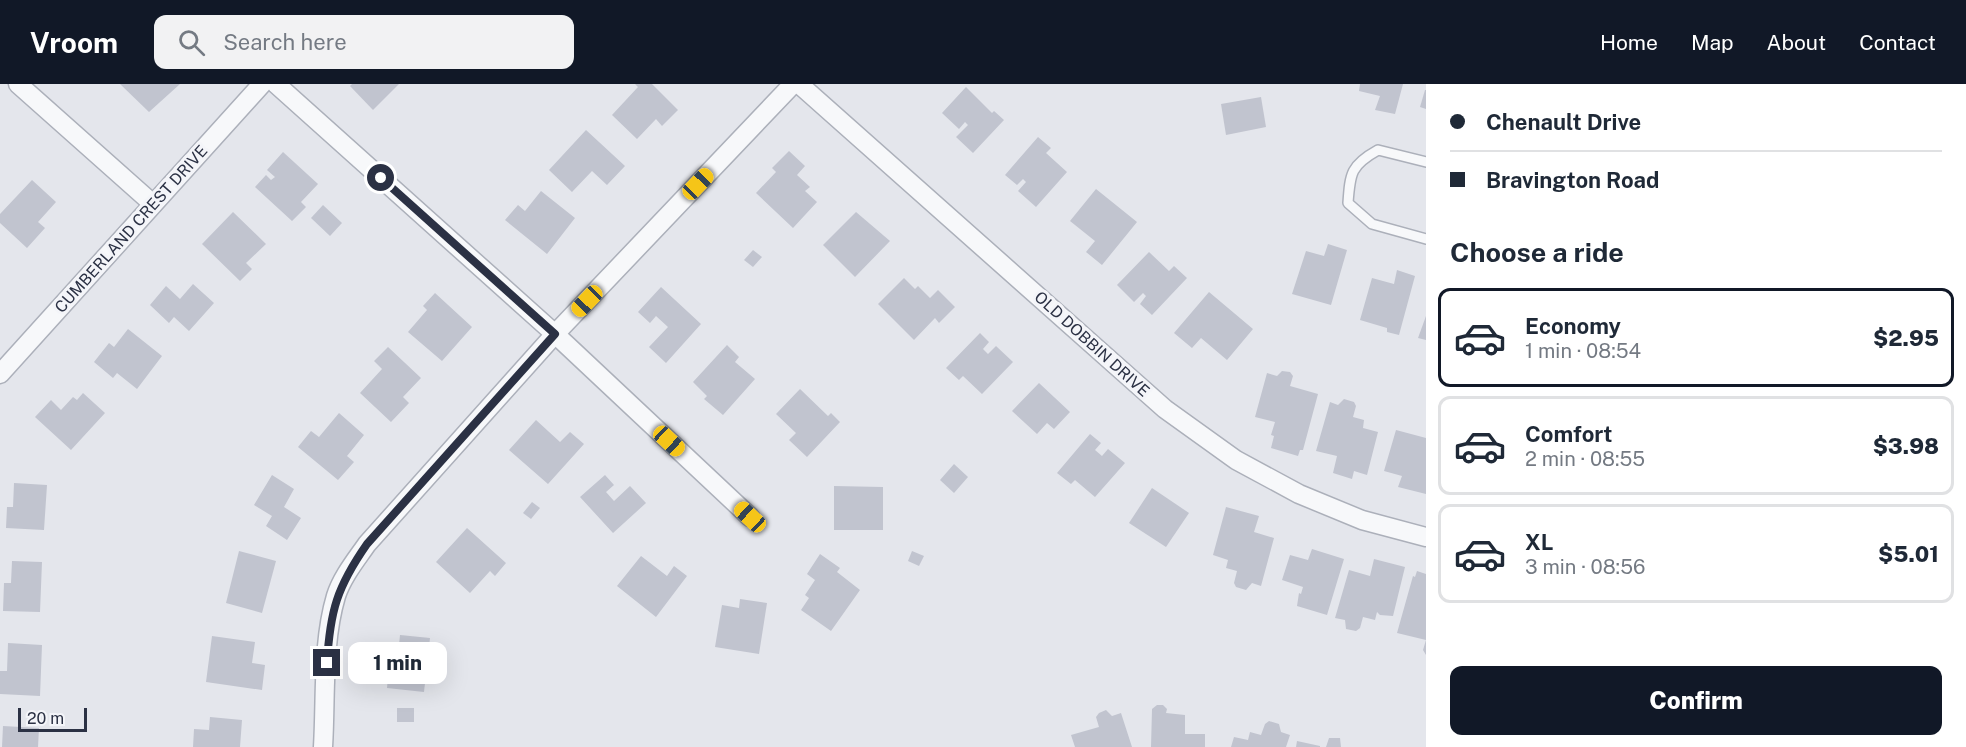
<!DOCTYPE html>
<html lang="en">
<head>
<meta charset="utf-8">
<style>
	:root { --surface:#fff; --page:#f2f2f3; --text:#1f2937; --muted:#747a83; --line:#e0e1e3; --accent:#111827 }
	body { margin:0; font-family:"Public Sans",sans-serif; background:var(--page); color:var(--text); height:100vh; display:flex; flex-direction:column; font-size:22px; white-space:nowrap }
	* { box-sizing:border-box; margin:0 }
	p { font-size:20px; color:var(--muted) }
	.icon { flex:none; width:33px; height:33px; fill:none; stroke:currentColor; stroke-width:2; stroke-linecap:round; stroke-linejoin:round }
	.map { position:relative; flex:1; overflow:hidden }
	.side { display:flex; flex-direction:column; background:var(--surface); width:540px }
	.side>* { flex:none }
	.guide { display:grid; align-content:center; height:132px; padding:0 24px; background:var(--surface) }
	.scale { position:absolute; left:18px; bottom:15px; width:69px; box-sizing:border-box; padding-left:6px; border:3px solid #2b3144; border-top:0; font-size:16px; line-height:21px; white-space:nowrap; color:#2b3144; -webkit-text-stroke:4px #f4f5f9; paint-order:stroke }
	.end { position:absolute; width:27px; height:27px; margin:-14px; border:8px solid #2b3144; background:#fff; box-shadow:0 0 0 3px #fff }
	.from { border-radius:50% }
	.bubble { position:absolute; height:42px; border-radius:12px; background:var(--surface); box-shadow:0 6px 24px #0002; font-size:20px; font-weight:800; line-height:42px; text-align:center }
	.car { position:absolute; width:18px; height:36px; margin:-18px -9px; border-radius:8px; box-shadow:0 0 4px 2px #0007; background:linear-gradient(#f5c518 24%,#345 0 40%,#f5c518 0 76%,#345 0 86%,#f5c518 0) }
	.guide b { display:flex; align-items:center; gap:21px; height:57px; font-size:22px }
	.guide b+b { border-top:2px solid var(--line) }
	.guide i { width:15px; height:15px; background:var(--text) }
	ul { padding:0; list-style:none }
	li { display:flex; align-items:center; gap:18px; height:99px; margin:0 12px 9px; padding:0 12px; border:3px solid var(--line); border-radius:12px }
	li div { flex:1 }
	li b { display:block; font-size:22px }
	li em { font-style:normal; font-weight:800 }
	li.active { border-color:var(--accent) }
	li>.icon { width:54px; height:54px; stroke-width:1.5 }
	h2 { padding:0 24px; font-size:27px; line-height:72px }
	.button { display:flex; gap:12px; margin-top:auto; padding:12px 24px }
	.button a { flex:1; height:69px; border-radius:12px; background:var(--accent); color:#fff; font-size:24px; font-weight:800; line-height:69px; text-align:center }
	header { display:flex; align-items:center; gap:36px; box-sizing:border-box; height:84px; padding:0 30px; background:var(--accent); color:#fff }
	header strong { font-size:28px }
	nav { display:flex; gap:33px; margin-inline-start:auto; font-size:21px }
	.search { width:420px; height:54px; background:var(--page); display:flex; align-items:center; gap:15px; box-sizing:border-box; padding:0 21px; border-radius:12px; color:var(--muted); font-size:22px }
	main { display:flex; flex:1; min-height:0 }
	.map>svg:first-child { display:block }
	.building { fill:#c1c4cf }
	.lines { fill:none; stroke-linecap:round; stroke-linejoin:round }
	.service-casing { stroke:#acb0ba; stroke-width:12 }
	.minor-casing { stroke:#acb0ba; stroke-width:21 }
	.service { stroke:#f7f8fa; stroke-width:9 }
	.minor { stroke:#f7f8fa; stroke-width:18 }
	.route { stroke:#2b3144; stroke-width:8 }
	.labels { text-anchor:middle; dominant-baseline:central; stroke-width:6; stroke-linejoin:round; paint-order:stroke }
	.street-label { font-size:16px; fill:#2b3144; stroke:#f4f5f9 }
</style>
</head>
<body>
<header>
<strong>Vroom</strong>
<div class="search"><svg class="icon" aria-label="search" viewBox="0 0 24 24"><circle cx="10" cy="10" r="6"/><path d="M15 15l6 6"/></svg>Search here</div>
<nav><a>Home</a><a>Map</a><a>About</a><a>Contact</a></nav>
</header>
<main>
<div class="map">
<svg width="1426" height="663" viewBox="0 0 1426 663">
	<rect width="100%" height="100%" fill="#e4e6ec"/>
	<g class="building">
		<polygon points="120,0 180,0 149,28"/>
		<polygon points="352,0 399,0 373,26 350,2"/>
		<polygon points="635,0 652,0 678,26 662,42 656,35 637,55 612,31 638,3"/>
		<polygon points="1360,0 1403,0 1395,30 1375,26 1380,12 1359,7"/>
		<polygon points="966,3 992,29 994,27 1004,36 973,69 956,53 968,41 965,38 959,45 942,29"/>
		<polygon points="1425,6 1426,6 1426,25 1420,23"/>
		<polygon points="1261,13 1266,43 1226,51 1221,20"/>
		<polygon points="586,46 625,82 607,101 592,87 572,108 549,86"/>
		<polygon points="1038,53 1051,64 1046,69 1067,88 1036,123 1018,107 1026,98 1023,95 1017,101 1005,91"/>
		<polygon points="789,67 805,82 797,91 810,103 805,107 817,118 793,144 756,109 776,88 772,84"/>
		<polygon points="283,68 318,100 301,118 306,123 292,137 255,103 266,91 271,96 275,93 267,86"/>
		<polygon points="32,96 56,118 38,138 45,144 27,164 0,139 0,130"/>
		<polygon points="1096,105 1137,138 1102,181 1086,168 1095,157 1070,137"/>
		<polygon points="541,107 575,134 547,170 505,136 518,121 525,127"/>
		<polygon points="323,121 342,139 330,152 311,134"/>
		<polygon points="233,128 266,160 246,179 252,185 240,197 202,160"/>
		<polygon points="856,128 890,157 855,193 823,161"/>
		<polygon points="1328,160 1347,166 1331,221 1292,210 1306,167 1324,172"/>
		<polygon points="753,166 762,173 753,183 744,176"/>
		<polygon points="1149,168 1169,187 1174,182 1187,194 1152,231 1140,220 1146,212 1143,209 1134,218 1117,201"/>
		<polygon points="1397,186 1415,192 1399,251 1387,248 1387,244 1360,236 1372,194 1394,200"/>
		<polygon points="904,194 915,205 918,202 930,214 938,206 955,223 939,239 935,234 914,256 878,220"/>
		<polygon points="193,200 214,219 189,247 174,233 169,239 150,221 166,202 180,215"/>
		<polygon points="661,203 701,240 666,279 649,263 668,243 656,232 650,239 638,228"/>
		<polygon points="1209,208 1253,245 1227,276 1201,254 1192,264 1174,249"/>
		<polygon points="435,209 472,243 442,277 408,248 427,226 423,222"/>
		<polygon points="1426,232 1426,256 1418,254"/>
		<polygon points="128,245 162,272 137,305 117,289 113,294 94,278 109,259 114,263"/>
		<polygon points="980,249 989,258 983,265 988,270 996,262 1013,278 982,310 963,292 959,296 946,284"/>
		<polygon points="727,261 739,273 735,278 755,295 723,331 704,315 707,312 693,298"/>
		<polygon points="388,263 421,294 403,313 409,319 391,338 360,309 382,285 374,277"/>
		<polygon points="1282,287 1290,288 1293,292 1290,302 1318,310 1303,366 1300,366 1298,372 1271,364 1274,352 1271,351 1275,338 1255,333 1267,289 1277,292"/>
		<polygon points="1039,299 1070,328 1054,345 1047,339 1037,350 1012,327"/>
		<polygon points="800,305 828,332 831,329 840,338 807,373 789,356 796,349 776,330"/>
		<polygon points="83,309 105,329 71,366 35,333 51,316 61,326 73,313 77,316"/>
		<polygon points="1344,315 1354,318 1356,322 1353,333 1364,336 1363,344 1378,348 1367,391 1354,387 1352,395 1333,389 1337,372 1316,367 1330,318 1338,321"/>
		<polygon points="339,329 364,351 347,372 354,378 338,396 298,363 311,347 319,353"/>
		<polygon points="536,336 560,358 570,348 584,360 548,400 509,366"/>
		<polygon points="1396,346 1426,354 1426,410 1398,403 1402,392 1384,387"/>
		<polygon points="1090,350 1101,359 1095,366 1102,372 1108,365 1125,379 1095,413 1075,396 1071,400 1057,389"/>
		<polygon points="954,380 968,393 954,409 940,396"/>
		<polygon points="272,391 294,405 284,423 301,434 287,456 266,442 272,432 254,421"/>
		<polygon points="605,391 614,401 606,408 614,417 630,402 646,419 613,449 580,413"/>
		<polygon points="14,399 47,401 44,446 6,444 7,423 13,423"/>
		<polygon points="834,402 883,403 883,446 834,446"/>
		<polygon points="1152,404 1189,429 1166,463 1129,439"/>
		<polygon points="532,418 540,424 531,435 523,429"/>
		<polygon points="1226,423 1259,432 1254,448 1274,454 1261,502 1252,499 1246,506 1236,503 1234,499 1237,487 1226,484 1228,476 1213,471"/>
		<polygon points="467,444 506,479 495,492 490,487 470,509 436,478"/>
		<polygon points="1312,465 1344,475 1327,531 1297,522 1299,509 1301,510 1303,503 1282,496 1290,471 1308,476"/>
		<polygon points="239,467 276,477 262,529 226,519"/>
		<polygon points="912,467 924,472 919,482 908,477"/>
		<polygon points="820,470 840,484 837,488 860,506 831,547 801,526 809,514 805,511 815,496 807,490"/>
		<polygon points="641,472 667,492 674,482 687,492 656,533 617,502"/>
		<polygon points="1374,475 1405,483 1393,532 1380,531 1377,528 1375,536 1363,533 1360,544 1356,547 1346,545 1345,536 1335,534 1349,486 1370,492"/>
		<polygon points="12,477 42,478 40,528 3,527 4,499 11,499"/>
		<polygon points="1417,487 1426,490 1426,571 1423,566 1426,556 1397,549 1413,492 1415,493"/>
		<polygon points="740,515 767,519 759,570 715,563 722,521 739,524"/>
		<polygon points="400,551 430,554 424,608 387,604 390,570 398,571"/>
		<polygon points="212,552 255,558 252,579 265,581 262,606 206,598"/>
		<polygon points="8,559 42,561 40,612 0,610 0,587 7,587"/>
		<polygon points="1157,621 1163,621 1167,625 1166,629 1185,631 1185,650 1205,650 1205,663 1151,663 1152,625"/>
		<rect x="397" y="624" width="17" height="14"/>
		<polygon points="1106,626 1112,632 1121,629 1132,663 1075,663 1071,651 1099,643 1096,633 1099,629"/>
		<polygon points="210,633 242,636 240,663 193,663 194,645 209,646"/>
		<polygon points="1269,637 1279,640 1281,648 1290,651 1286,663 1231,663 1234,653 1248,656 1250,648 1261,651 1265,640"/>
		<polygon points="3,642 39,644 38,663 2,663"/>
		<polygon points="1329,654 1340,654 1341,663 1326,663"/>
		<polygon points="1297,657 1320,662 1320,663 1296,663"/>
	</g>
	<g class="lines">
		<defs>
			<path id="service" d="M 1426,78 L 1378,66 C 1351,81 1350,89 1348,119 L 1372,140 L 1426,155"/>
			<g id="minor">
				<polyline points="18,0 153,120"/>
				<polyline points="276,0 555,250 750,433"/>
				<polyline points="799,0 1165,325 1236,376 1299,410 1362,436 1426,453"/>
				<polyline points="0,290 262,0"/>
				<path d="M 323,663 C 326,614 322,559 336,512 C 342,493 356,476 367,460 L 555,250 L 793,0"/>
			</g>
		</defs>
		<use href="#service" class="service-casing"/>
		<use href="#minor" class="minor-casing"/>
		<use href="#service" class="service"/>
		<use href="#minor" class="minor"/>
	</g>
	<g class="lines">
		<path class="route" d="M 327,579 C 330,527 337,503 367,460 L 555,250 L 381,94"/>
	</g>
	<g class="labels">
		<g class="street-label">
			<text transform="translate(131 145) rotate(-48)">CUMBERLAND CREST DRIVE</text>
			<text transform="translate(1092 260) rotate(42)">OLD DOBBIN DRIVE</text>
		</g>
	</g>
</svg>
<div class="scale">20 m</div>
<i class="end from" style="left:381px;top:94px"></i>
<i class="end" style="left:327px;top:579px"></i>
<div class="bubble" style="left:348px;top:558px;width:99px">1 min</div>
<i class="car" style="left:698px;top:100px;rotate:44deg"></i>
<i class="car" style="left:587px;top:217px;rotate:224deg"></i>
<i class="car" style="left:669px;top:357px;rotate:133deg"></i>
<i class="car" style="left:750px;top:433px;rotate:313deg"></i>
</div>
<section class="side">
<div class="guide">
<b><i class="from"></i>Chenault Drive</b>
<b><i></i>Bravington Road</b>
</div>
<h2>Choose a ride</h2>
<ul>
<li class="active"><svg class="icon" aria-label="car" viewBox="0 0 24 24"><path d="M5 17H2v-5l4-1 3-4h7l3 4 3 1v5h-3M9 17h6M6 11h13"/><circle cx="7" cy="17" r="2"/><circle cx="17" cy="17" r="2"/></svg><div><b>Economy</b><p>1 min · 08:54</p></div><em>$2.95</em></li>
<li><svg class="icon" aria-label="car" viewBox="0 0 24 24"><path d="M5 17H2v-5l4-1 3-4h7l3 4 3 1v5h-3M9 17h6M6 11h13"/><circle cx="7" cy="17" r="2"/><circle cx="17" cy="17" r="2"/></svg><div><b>Comfort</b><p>2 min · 08:55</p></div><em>$3.98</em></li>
<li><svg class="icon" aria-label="car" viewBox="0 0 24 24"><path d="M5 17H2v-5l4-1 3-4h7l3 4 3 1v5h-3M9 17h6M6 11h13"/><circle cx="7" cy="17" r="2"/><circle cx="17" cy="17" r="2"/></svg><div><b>XL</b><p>3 min · 08:56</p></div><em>$5.01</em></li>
</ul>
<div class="button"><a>Confirm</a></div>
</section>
</main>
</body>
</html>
